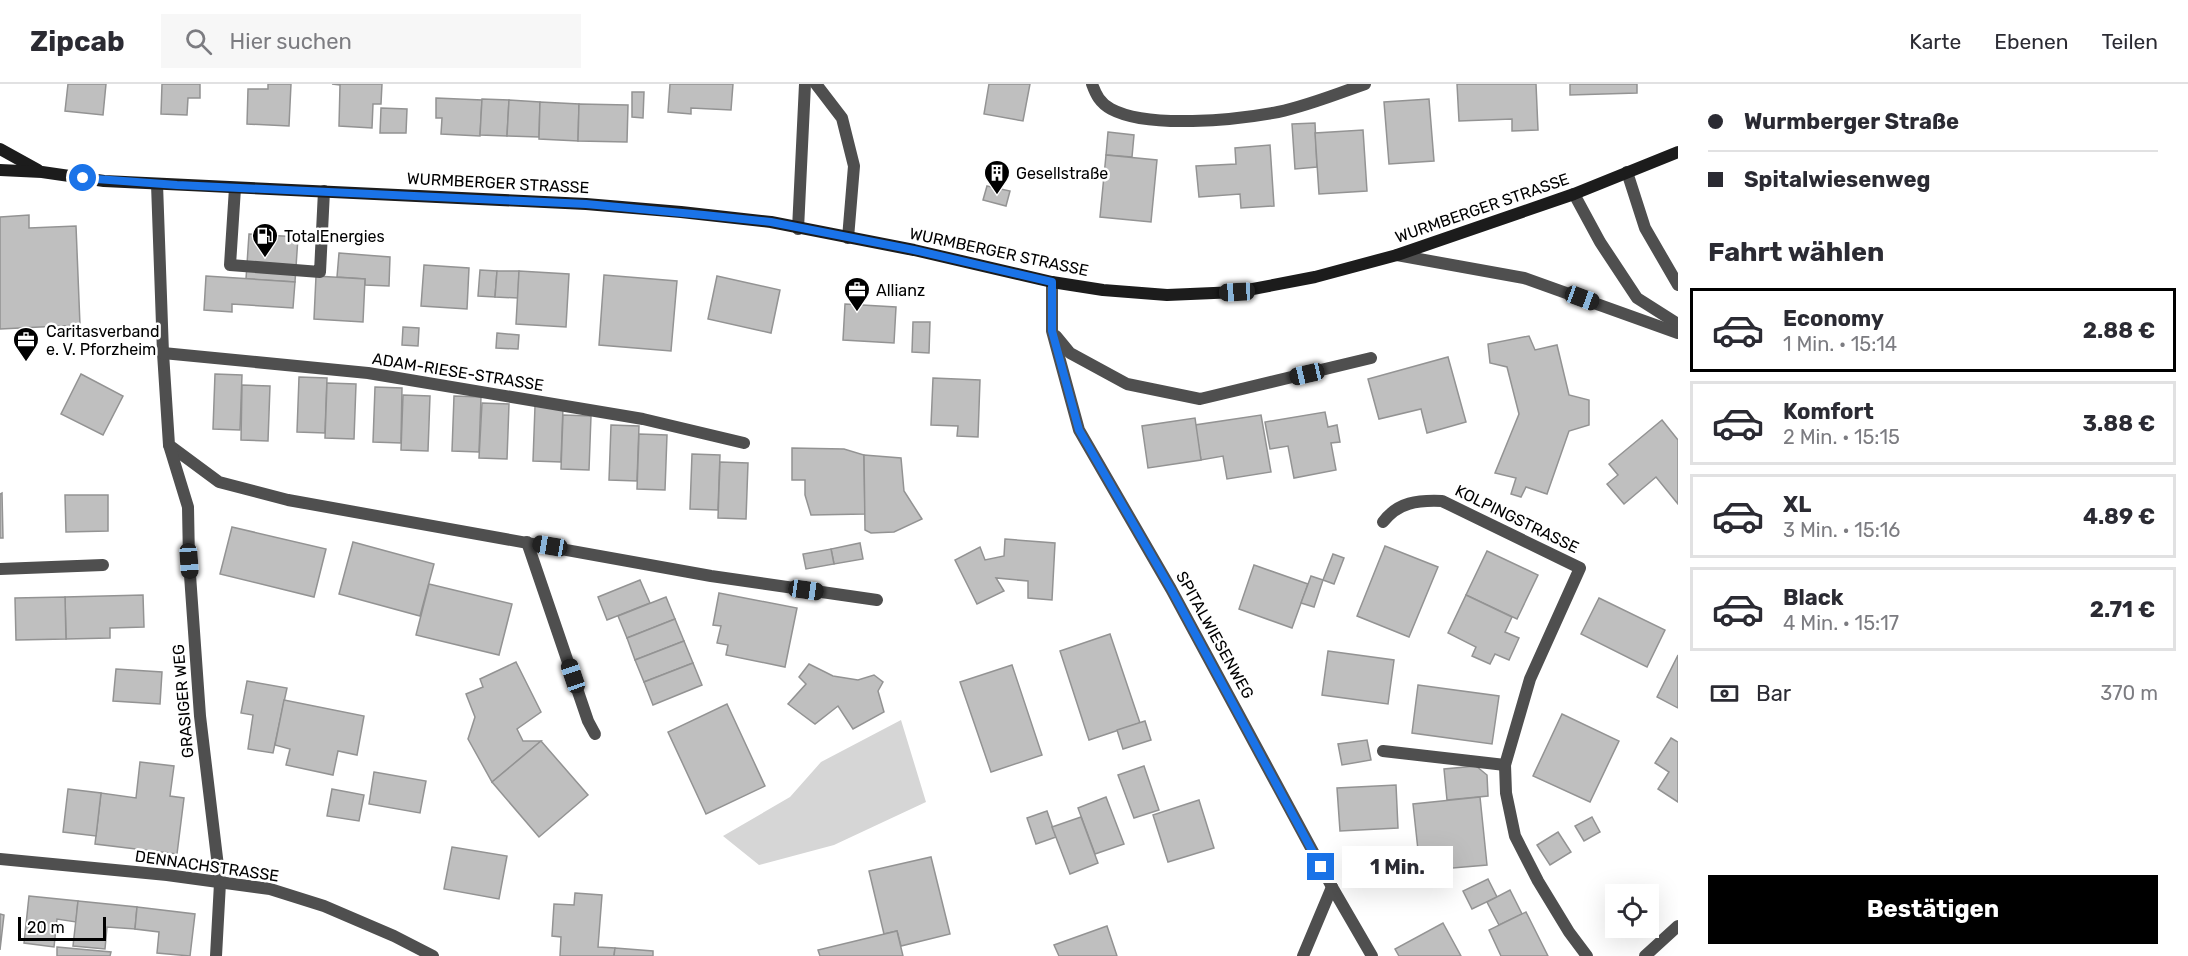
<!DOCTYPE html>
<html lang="de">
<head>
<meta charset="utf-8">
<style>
	:root { --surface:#fff; --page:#f7f7f7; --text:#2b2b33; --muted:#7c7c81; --line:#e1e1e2; --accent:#000 }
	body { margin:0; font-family:Rubik,sans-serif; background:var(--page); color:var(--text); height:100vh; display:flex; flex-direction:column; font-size:22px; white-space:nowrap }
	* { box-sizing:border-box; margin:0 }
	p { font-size:20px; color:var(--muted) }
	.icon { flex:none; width:33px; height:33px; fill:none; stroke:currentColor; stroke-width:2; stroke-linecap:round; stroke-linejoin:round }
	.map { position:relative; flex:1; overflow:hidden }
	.side { display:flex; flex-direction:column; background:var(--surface); width:510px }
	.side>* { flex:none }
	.top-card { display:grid; align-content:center; height:132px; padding:0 30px; background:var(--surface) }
	.tools { position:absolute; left:1605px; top:800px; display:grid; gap:12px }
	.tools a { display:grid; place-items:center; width:54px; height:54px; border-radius:0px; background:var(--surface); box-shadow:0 6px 24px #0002; font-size:30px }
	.scale { position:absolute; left:18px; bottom:15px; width:88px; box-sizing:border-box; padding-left:6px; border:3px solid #000; border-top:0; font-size:16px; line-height:21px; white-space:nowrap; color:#000; -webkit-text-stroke:4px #fff; paint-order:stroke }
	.end { position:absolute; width:27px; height:27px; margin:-14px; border:8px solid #1a73e8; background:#fff; box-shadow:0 0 0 3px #fff }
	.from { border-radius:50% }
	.bubble { position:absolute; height:42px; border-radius:0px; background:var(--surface); box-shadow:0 6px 24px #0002; font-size:20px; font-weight:700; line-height:42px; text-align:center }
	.car { position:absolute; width:18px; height:36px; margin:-18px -9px; border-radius:8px; box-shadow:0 0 4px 2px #0007; background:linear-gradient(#222 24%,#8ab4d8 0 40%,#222 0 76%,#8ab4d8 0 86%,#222 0) }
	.top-card b { display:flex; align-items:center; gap:21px; height:57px; font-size:22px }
	.top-card b+b { border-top:2px solid var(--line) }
	.top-card i { width:15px; height:15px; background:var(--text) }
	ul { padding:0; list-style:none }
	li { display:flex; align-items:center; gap:18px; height:84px; margin:0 12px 9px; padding:0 18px; border:3px solid var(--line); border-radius:0px }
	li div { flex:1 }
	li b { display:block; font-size:22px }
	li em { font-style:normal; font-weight:700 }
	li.active { border-color:var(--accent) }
	li>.icon { width:54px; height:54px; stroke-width:1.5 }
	h2 { padding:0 30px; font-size:27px; line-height:72px }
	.pay { display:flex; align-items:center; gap:15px; height:66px; padding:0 30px; font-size:22px }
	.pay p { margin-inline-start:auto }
	.button { display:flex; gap:12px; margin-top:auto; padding:12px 30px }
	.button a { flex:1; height:69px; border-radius:0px; background:var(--accent); color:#fff; font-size:24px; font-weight:700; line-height:69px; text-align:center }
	header { display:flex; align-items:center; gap:36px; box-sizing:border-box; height:84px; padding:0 30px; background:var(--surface); border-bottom:2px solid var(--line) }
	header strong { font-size:28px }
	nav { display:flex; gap:33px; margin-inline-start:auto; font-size:21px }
	.search { width:420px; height:54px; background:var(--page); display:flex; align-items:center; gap:15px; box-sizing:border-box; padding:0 21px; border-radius:0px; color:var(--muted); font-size:22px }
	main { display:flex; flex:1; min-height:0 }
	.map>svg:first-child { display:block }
	.green { fill:#d6d6d6 }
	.building { fill:#bfbfbf; stroke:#939393; stroke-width:1.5 }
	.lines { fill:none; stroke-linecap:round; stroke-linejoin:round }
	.service { stroke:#4f4f4f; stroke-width:12 }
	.minor { stroke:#4f4f4f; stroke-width:12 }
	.tertiary { stroke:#4f4f4f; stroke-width:12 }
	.secondary { stroke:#1c1c1c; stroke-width:12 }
	.route { stroke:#1a73e8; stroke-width:8 }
	.labels { text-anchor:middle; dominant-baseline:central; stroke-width:5; stroke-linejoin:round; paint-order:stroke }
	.poi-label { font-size:16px; fill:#000; stroke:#fff; text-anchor:start }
	.street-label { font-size:16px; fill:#000; stroke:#fff }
</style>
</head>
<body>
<header>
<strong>Zipcab</strong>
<div class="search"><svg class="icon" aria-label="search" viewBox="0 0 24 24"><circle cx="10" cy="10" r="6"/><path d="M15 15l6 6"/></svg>Hier suchen</div>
<nav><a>Karte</a><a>Ebenen</a><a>Teilen</a></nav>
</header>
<main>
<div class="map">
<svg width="1678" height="872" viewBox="0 0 1678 872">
	<rect width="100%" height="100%" fill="#fff"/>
	<polygon class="green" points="901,636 926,718 834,761 759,781 723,752 790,713 821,678"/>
	<g class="building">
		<polygon points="68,0 106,0 103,31 65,27"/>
		<polygon points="162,0 200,0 200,14 188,14 187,31 161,30"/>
		<polygon points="268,0 291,0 289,42 247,40 248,5 268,5"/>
		<polygon points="382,0 381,20 373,20 372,44 339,42 340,1 332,0"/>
		<polygon points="670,0 733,0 731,26 691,24 691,30 668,28"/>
		<polygon points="989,0 1030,0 1023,37 984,30"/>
		<polygon points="1457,0 1536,0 1538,46 1512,47 1512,35 1459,37"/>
		<polygon points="1570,0 1637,0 1637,9 1570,11"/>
		<polygon points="632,8 644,8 643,34 632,33"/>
		<polygon points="436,14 482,16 480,52 441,50 442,34 436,34"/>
		<polygon points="482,15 509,16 507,52 480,51"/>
		<polygon points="1429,15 1434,77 1389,80 1384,18"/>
		<polygon points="509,16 540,18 539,53 507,52"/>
		<polygon points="540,18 579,20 578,57 539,55"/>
		<polygon points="579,20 628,21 627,58 578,57"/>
		<polygon points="381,24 407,25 406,49 380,49"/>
		<polygon points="1315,39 1317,83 1295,85 1292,40"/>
		<polygon points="1363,46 1367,107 1319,110 1315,49"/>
		<polygon points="1108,48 1134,51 1132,73 1106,71"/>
		<polygon points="1270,61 1274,122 1241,124 1240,110 1199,113 1196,82 1236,80 1235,64"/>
		<polygon points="1106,71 1157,76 1151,138 1100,133"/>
		<polygon points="987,102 1010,107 1006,122 983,116"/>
		<polygon points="29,131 29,144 76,142 80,241 0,245 0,133"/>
		<polygon points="249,150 298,153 295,198 246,195"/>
		<polygon points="339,169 390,173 389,202 365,201 365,195 337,193"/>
		<polygon points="424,181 469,184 467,225 421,222"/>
		<polygon points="480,186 497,187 495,213 478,212"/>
		<polygon points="497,187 519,187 518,214 495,213"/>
		<polygon points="519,187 569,190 566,243 516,240"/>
		<polygon points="604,191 677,197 671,267 599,261"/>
		<polygon points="206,192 295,198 293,224 232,220 232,228 204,226"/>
		<polygon points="316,192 365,195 363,238 314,235"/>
		<polygon points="717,192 780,206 771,249 708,235"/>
		<polygon points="845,220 896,223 894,259 843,256"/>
		<polygon points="913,238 930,238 929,269 912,268"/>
		<polygon points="403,243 419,244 418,262 402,261"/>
		<polygon points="497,249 519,251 518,265 496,264"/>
		<polygon points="1529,252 1535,266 1557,261 1569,311 1589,316 1589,341 1569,347 1547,410 1526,403 1521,413 1511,410 1516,394 1495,389 1519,330 1507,283 1490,279 1488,260"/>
		<polygon points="1448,273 1466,338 1427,349 1421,325 1379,335 1368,295"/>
		<polygon points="81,290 123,312 103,351 61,330"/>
		<polygon points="215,290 242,291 240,346 213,345"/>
		<polygon points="299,293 327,294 325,349 297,348"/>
		<polygon points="933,294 980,296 978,353 957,352 958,342 931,341"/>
		<polygon points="327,299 356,300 354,355 325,354"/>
		<polygon points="242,301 270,302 268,357 241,356"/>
		<polygon points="375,303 402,304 401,359 373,358"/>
		<polygon points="403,311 430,312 428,367 401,366"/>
		<polygon points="454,312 481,313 479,368 452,367"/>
		<polygon points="482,319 509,320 507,375 479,374"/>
		<polygon points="535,322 563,323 561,378 533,377"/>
		<polygon points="1325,328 1328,343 1337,341 1340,358 1331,359 1336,386 1294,394 1288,362 1270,365 1265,338"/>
		<polygon points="563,331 591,332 589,386 561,385"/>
		<polygon points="1261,331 1271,388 1227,395 1223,372 1201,376 1195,341"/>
		<polygon points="1195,334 1201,376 1148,384 1142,342"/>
		<polygon points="1662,336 1678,356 1678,420 1656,393 1624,420 1607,400 1618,391 1609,380"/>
		<polygon points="611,341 639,342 637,397 609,396"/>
		<polygon points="639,350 667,351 665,406 637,405"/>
		<polygon points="792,364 844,365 864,371 865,430 811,431 805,411 805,396 792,396"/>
		<polygon points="692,370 720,371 718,426 690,425"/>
		<polygon points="864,371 901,374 904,407 922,435 894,448 871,449 865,446"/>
		<polygon points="720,378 748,379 746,435 718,434"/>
		<polygon points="2,409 3,454 0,454 0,410"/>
		<polygon points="65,411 108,411 108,447 66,448"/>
		<polygon points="232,443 326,465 314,513 220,490"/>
		<polygon points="1005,455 1055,459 1052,516 1028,514 1028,497 996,494 1004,507 977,520 955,476 980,463 985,476 1004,472"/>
		<polygon points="353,458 434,480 420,532 339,510"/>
		<polygon points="860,459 863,475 834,480 831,465"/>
		<polygon points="1385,462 1438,483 1409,553 1357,532"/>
		<polygon points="831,465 834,480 806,485 803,470"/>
		<polygon points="1487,467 1538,491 1517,535 1466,511"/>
		<polygon points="1333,470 1344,474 1334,500 1323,496"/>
		<polygon points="1254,481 1308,500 1292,544 1239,525"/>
		<polygon points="1311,492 1323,496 1314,523 1301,519"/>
		<polygon points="640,496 650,519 607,536 598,513"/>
		<polygon points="429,500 512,520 499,571 416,551"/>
		<polygon points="719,509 797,524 785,583 726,571 728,561 717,559 721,542 713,541"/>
		<polygon points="143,511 144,543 110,544 110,554 66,555 65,513"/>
		<polygon points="1466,511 1512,533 1505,548 1519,554 1509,576 1495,570 1490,580 1472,572 1476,563 1448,549"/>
		<polygon points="65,513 66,555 16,556 15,514"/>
		<polygon points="666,513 675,535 627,554 618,532"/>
		<polygon points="1599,514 1665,546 1647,583 1581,550"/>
		<polygon points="675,535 684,557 635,576 627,554"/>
		<polygon points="1110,550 1140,639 1089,656 1060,567"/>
		<polygon points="684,557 693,579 644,598 635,576"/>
		<polygon points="1328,567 1394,576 1388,620 1322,611"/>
		<polygon points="1678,571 1678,624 1657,613"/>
		<polygon points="516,578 541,628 517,645 523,657 541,657 492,698 468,655 475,633 466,610 483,603 480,595"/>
		<polygon points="693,579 702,601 653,621 644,598"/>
		<polygon points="809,580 833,592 858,596 874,591 883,598 878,607 884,628 853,645 838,622 815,640 788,620 806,600 799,593"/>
		<polygon points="1012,581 1042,671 991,688 960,598"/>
		<polygon points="116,585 162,588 160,620 113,617"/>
		<polygon points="247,597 287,604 273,669 248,665 253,631 241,629"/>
		<polygon points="1418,601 1499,612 1492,660 1412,649"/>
		<polygon points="284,616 364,632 357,671 338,667 333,691 286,681 290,665 275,661"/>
		<polygon points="727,620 765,702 706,730 668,648"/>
		<polygon points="1562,630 1619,657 1590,718 1533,692"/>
		<polygon points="1145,637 1151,656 1123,665 1117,646"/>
		<polygon points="1671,654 1678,658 1678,718 1658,705 1669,688 1655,679"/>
		<polygon points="1367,656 1371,676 1342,681 1338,660"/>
		<polygon points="541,657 588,711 539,753 492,698"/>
		<polygon points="140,678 174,682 170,712 184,714 177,770 95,760 101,709 136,714"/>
		<polygon points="1144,682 1159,726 1134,734 1118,691"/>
		<polygon points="1476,682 1487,691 1488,712 1447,716 1444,685"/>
		<polygon points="374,688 426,697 420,729 369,720"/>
		<polygon points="1396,701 1398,744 1340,747 1337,704"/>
		<polygon points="68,705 101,709 96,752 63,748"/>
		<polygon points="332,705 364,711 359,737 327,732"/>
		<polygon points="1106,713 1124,760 1095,770 1078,724"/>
		<polygon points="1480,713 1487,781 1441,785 1439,764 1418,766 1413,720"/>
		<polygon points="1199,716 1214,764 1168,778 1153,731"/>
		<polygon points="1047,727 1056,753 1036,760 1027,734"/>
		<polygon points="1081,733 1098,779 1070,790 1052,743"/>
		<polygon points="1592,733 1600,748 1584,757 1575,742"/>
		<polygon points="1558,748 1571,768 1550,781 1537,761"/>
		<polygon points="452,763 507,772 499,815 444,805"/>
		<polygon points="931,773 950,850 901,862 897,847 884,850 869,787"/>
		<polygon points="1488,795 1497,813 1472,825 1463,807"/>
		<polygon points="1510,806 1522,830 1499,841 1487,818"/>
		<polygon points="575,809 602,811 598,863 615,864 614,872 560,872 561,853 552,852 554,820 574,821"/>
		<polygon points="29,812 78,817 76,838 57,835 54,863 24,859"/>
		<polygon points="78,817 137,823 135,845 107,843 105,865 73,862"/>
		<polygon points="137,823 195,830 190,872 157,869 159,848 135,845"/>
		<polygon points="1526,828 1548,872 1501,872 1489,846"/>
		<polygon points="0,830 4,831 0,866"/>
		<polygon points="1443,839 1461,872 1399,872 1395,865"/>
		<polygon points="1107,842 1117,872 1059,872 1054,861"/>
		<polygon points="897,847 903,872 820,872 818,866"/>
		<polygon points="57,863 111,868 110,872 57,872"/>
		<polygon points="615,864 653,867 653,872 614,872"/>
	</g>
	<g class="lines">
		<g class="service">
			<polyline points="235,104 230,181 320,188 324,107"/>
			<polyline points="1383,667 1505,681"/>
		</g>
		<g class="minor">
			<path d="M 1092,0 C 1096,11 1100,19 1111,25 C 1148,45 1236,36 1278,28 C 1307,22 1337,10 1365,0"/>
			<polyline points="1627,88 1645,144 1678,201"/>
			<polyline points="157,100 163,269 169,361 219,398 288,416 711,492 877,516"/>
			<polyline points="1574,110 1600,158 1637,214 1678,240"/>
			<polyline points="1397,171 1524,194 1678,249"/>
			<polyline points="1052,198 1052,247 1079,346 1171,505 1332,803 1372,872"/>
			<polyline points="1056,252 1070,269 1127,300 1200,315 1371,274"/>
			<polyline points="163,269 368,289 643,335 744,359"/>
			<polyline points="169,361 188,423 189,477 200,632 220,799 216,872"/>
			<path d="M 1383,438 C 1398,418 1418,416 1442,417 L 1580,484 L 1530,595 L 1505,681 L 1506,709 L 1515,752 L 1538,797 L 1569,848 L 1587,872"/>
			<polyline points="527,458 588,637 595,650"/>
			<polyline points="0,485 103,481"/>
			<polyline points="0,775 167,791 270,805 324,822 394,852 433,872"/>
			<polyline points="1303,872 1332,803"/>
			<polyline points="1645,872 1678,842"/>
		</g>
		<g class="tertiary">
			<polyline points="816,0 842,34 854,82 848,154"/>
			<polyline points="798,145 805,0"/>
		</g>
		<g class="secondary">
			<polyline points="0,65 38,86"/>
			<polyline points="0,86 42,88 104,97 586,120 681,128 771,138 914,166 1052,198 1103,206 1167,211 1237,208 1315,193 1397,171 1574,110 1678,68"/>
		</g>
	</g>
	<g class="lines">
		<polyline class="route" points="83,94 177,101 586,120 704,131 771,138 914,166 1052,198 1052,247 1079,346 1171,505 1321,783"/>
	</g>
	<defs>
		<symbol id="building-pin" viewBox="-11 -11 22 30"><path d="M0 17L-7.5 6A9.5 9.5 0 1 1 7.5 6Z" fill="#000" stroke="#fff"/><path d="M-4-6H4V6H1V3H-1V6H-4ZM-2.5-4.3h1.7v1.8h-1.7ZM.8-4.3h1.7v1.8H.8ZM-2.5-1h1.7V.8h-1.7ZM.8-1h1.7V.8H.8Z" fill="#fff"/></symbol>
		<symbol id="fuel-pin" viewBox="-11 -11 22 30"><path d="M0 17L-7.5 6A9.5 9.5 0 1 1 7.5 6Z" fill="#000" stroke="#fff"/><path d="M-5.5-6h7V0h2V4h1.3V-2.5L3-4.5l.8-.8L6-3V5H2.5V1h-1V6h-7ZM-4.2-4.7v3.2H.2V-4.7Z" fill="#fff"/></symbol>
		<symbol id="office-pin" viewBox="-11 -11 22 30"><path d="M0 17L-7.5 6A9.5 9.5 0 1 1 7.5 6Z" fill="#000" stroke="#fff"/><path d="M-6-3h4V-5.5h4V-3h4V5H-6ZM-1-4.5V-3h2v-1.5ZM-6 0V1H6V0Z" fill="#fff"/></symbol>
	</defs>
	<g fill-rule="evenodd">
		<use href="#building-pin" x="982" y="74" width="30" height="40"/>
		<use href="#fuel-pin" x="250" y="137" width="30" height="40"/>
		<use href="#office-pin" x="842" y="191" width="30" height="40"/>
		<use href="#office-pin" x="11" y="241" width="30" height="40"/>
	</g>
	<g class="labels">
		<g class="poi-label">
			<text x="1016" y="89">Gesellstraße</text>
			<text x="284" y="152">TotalEnergies</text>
			<text x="876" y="206">Allianz</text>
			<text x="46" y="247">Caritasverband<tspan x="46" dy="18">e. V. Pforzheim</tspan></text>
		</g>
		<g class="street-label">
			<text transform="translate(498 99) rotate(3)">WURMBERGER STRASSE</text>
			<text transform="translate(1482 124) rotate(-19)">WURMBERGER STRASSE</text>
			<text transform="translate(999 168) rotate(12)">WURMBERGER STRASSE</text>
			<text transform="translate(458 288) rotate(9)">ADAM-RIESE-STRASSE</text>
			<text transform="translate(1517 435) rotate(26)">KOLPINGSTRASSE</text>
			<text transform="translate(1215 551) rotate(61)">SPITALWIESENWEG</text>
			<text transform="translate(183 617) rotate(-95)">GRASIGER WEG</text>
			<text transform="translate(207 782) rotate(8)">DENNACHSTRASSE</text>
		</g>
	</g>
</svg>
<div class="tools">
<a><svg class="icon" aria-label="locate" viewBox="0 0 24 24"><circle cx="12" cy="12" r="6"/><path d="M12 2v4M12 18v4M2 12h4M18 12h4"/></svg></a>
</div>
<div class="scale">20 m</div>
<i class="end from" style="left:83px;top:94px"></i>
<i class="end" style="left:1321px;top:783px"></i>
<div class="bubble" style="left:1342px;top:762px;width:111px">1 Min.</div>
<i class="car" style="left:1237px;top:208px;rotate:267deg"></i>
<i class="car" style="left:1582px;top:214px;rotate:110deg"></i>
<i class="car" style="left:1307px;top:290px;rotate:257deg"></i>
<i class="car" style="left:550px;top:462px;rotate:280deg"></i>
<i class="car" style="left:189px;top:477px;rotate:176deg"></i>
<i class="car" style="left:806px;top:506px;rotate:98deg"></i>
<i class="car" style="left:573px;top:592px;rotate:341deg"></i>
</div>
<section class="side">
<div class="top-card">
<b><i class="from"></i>Wurmberger Straße</b>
<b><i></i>Spitalwiesenweg</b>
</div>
<h2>Fahrt wählen</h2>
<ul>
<li class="active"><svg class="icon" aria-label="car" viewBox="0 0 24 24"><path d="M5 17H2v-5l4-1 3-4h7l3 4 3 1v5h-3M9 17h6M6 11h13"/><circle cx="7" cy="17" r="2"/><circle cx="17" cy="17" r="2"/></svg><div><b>Economy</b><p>1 Min. · 15:14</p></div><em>2.88 €</em></li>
<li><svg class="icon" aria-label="car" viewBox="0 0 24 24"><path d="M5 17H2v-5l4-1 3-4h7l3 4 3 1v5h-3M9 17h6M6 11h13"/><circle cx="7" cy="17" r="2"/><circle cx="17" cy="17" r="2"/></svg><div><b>Komfort</b><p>2 Min. · 15:15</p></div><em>3.88 €</em></li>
<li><svg class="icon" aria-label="car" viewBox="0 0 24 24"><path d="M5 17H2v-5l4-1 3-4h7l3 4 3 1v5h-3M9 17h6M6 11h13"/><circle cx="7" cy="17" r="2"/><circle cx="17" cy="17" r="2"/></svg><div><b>XL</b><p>3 Min. · 15:16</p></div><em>4.89 €</em></li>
<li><svg class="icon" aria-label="car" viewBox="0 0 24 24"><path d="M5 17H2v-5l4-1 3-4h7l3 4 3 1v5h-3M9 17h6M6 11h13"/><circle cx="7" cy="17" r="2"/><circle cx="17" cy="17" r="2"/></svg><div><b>Black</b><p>4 Min. · 15:17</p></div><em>2.71 €</em></li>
</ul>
<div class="pay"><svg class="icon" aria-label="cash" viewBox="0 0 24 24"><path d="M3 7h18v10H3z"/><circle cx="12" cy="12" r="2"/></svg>Bar<p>370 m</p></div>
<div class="button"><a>Bestätigen</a></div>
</section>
</main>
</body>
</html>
